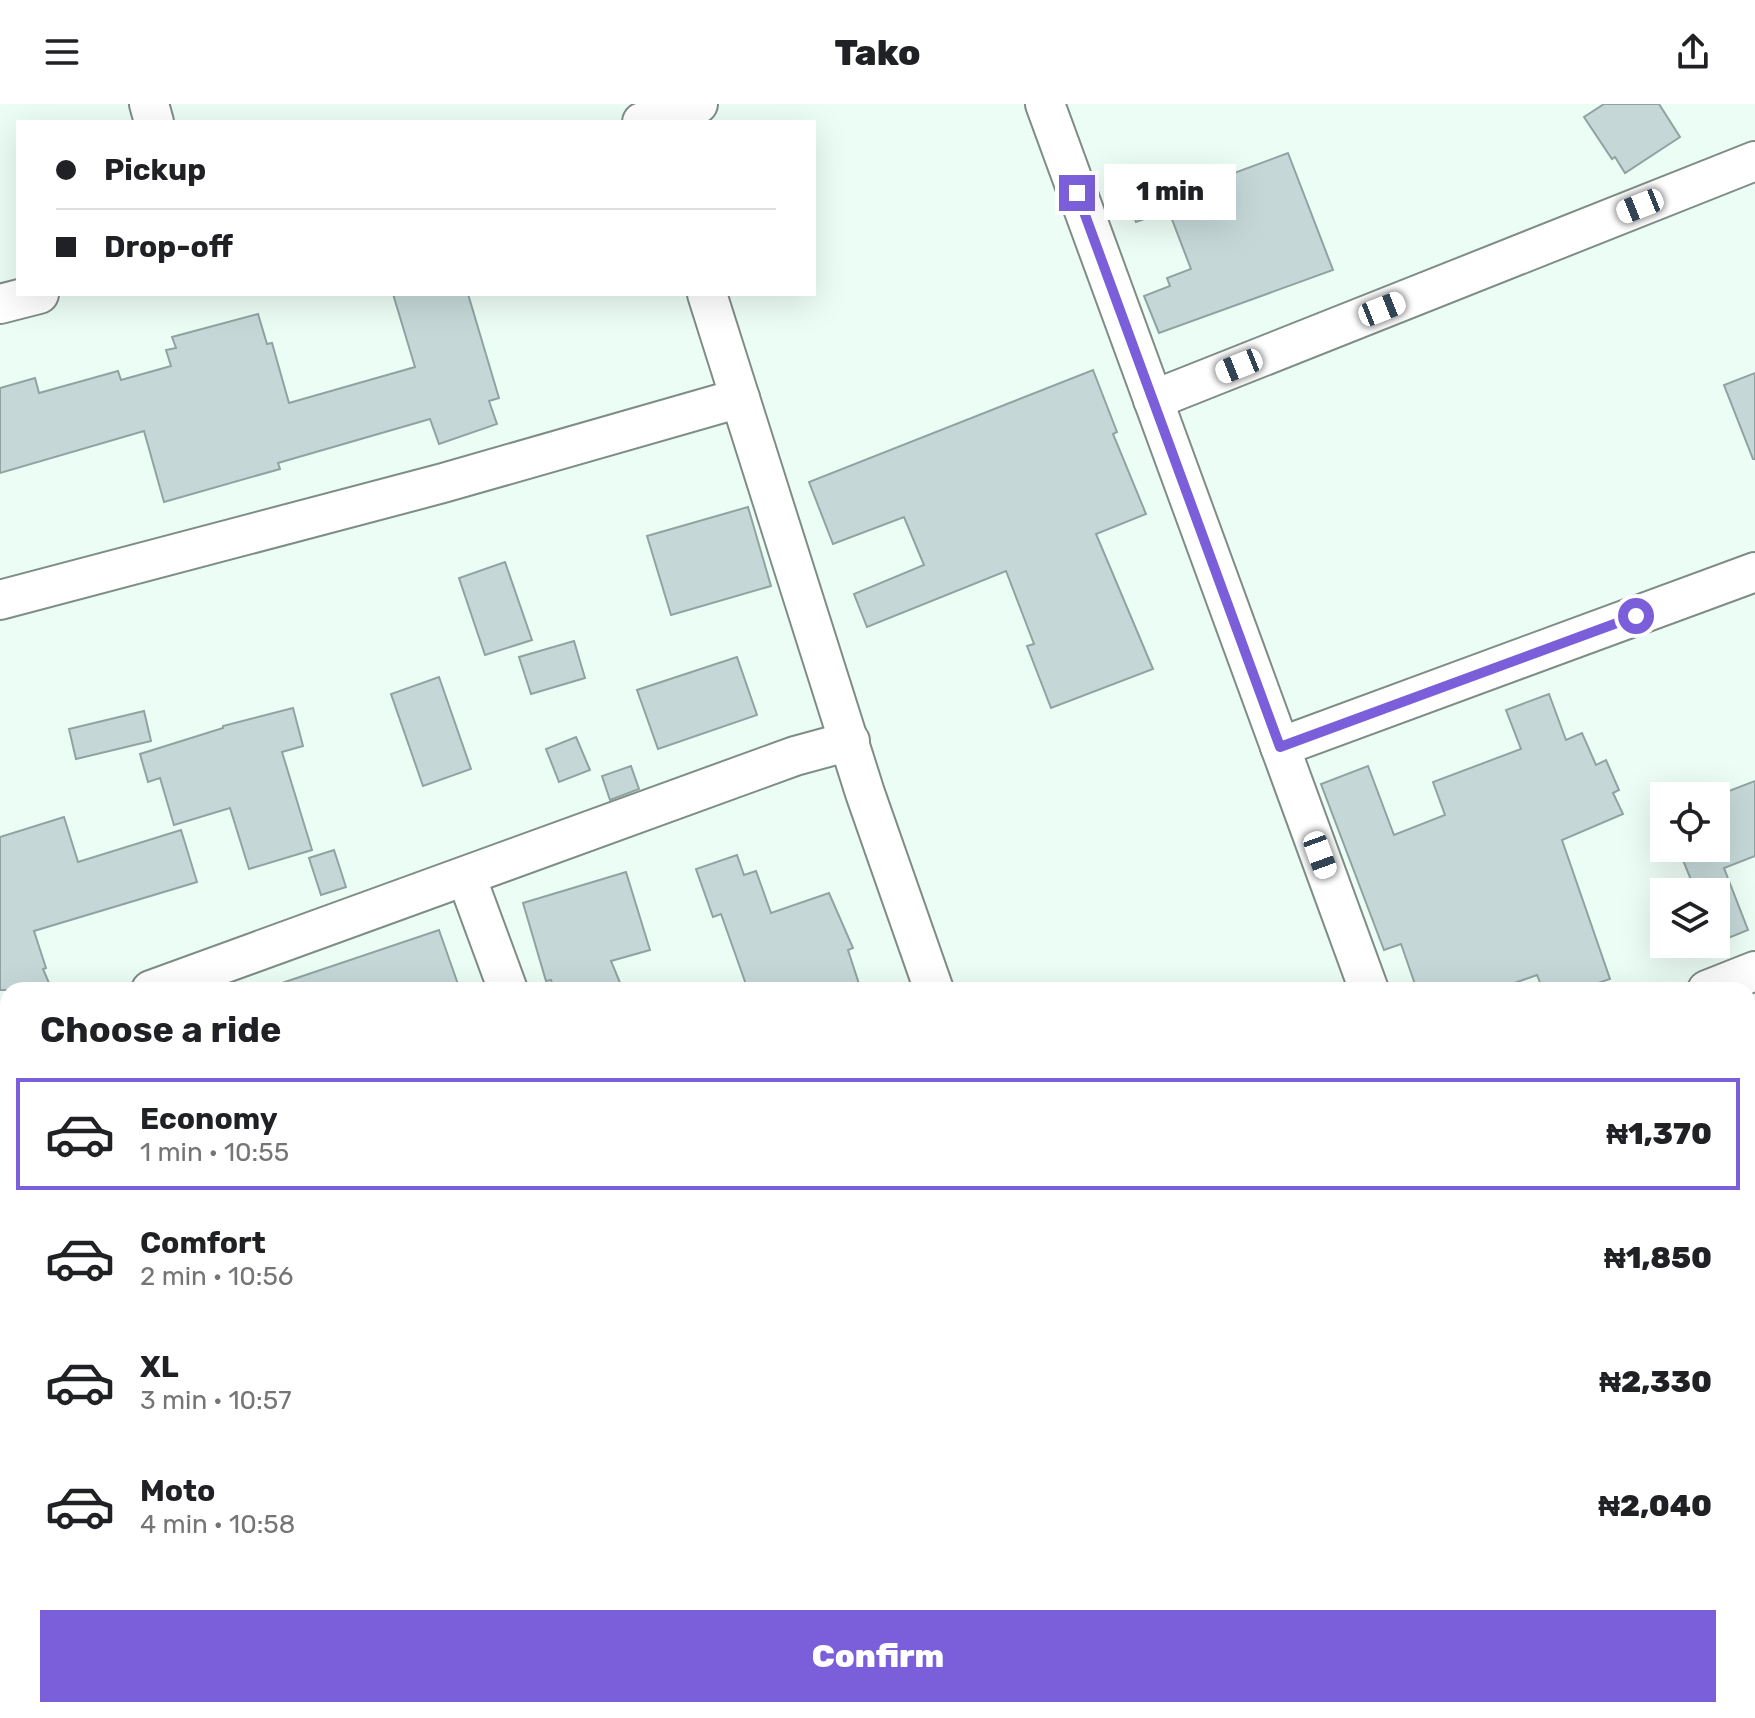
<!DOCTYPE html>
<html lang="en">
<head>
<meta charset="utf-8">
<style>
	:root { --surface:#fff; --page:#f2f2f2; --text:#202124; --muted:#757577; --line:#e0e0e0; --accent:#7b5fda }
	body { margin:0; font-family:Rubik,sans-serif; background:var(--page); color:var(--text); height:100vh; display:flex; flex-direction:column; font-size:30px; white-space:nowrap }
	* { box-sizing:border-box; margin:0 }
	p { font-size:26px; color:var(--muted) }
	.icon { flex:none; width:44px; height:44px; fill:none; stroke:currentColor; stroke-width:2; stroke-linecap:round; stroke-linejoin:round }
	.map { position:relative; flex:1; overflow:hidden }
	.side { position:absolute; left:0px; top:878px; width:1756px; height:736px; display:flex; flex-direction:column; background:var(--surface); border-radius:24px 24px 0 0; box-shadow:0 8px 32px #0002 }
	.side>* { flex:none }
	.hud { position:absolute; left:16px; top:16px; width:800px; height:176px; border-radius:0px; box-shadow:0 8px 32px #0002; display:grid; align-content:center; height:176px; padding:0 40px; background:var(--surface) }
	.controls { position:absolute; left:1650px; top:678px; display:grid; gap:16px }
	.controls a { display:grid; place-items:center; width:80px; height:80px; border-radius:0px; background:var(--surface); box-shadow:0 8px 32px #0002; font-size:40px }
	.end { position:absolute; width:36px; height:36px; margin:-18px; border:10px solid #7b5fda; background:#fff; box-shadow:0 0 0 4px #fff }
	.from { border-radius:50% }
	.bubble { position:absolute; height:56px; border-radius:0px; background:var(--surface); box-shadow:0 8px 32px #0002; font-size:26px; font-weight:800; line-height:56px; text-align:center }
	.car { position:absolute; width:24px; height:48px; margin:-24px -12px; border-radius:10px; box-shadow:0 0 6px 2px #0007; background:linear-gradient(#fff 24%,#345 0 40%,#fff 0 76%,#345 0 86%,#fff 0) }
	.hud b { display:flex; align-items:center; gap:28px; height:76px; font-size:30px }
	.hud b+b { border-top:2px solid var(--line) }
	.hud i { width:20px; height:20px; background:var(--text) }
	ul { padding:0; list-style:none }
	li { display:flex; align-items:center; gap:24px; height:112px; margin:0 16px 12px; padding:0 24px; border:4px solid transparent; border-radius:0px }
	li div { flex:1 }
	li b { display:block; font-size:30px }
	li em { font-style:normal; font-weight:800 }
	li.selected { border-color:var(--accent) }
	li>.icon { width:72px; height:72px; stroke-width:1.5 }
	h2 { padding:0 40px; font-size:36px; line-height:96px }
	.primary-button { display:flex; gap:16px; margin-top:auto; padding:16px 40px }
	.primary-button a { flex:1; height:92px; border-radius:0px; background:var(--accent); color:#fff; font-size:32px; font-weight:800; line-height:92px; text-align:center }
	header { display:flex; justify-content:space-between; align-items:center; height:104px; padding:0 40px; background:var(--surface); font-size:36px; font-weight:800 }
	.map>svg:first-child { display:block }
	.building { fill:#c5d8d7; stroke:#91a3a1; stroke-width:2 }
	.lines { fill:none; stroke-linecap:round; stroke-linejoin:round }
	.minor-casing { stroke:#7e8d86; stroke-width:42 }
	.minor { stroke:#fff; stroke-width:38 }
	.route { stroke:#7b5fda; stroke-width:10 }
</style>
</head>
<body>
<header><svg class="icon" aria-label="menu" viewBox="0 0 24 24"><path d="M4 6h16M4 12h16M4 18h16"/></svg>Tako<svg class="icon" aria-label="share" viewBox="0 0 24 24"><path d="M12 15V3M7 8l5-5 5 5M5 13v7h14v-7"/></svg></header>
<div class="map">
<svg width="1755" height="1614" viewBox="0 0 1755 1614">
	<rect width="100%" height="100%" fill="#ecfdf6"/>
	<g class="building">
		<polygon points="1604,0 1659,0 1680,33 1625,69 1615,53 1612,55 1584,13"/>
		<polygon points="1288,49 1333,166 1159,229 1144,192 1170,182 1167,174 1191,165 1160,84 1217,62 1221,74"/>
		<polygon points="1154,78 1165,108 1136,118 1125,89"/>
		<polygon points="393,190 468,190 499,294 489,297 497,320 439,340 430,315 278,359 280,365 164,398 144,327 0,369 0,284 35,274 39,289 118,267 121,276 171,262 166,246 176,244 172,233 258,210 267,240 272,239 289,299 415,263"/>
		<polygon points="1093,266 1117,328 1113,330 1146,410 1096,430 1153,565 1051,604 1027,542 1034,540 1006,467 867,523 854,490 924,461 904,413 833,440 809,378"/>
		<polygon points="1755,269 1755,355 1753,355 1724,281"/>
		<polygon points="748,403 771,482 671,511 647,432"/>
		<polygon points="505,458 532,536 485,551 459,474"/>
		<polygon points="574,537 585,574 531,590 519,553"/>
		<polygon points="737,553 757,611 658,645 637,586"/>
		<polygon points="439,573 471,665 423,682 391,590"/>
		<polygon points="1549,590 1566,636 1582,629 1596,661 1606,656 1619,686 1613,689 1623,710 1562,736 1610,875 1578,886 1543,886 1537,871 1495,886 1417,886 1401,840 1384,846 1321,680 1368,662 1394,731 1445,711 1433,678 1521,645 1506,606"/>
		<polygon points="293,604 303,642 282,648 312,746 249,765 230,704 174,721 160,674 148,678 140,650 223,624 223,622"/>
		<polygon points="144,607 151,637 76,655 69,625"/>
		<polygon points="576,633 590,666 559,678 546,645"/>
		<polygon points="631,662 639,685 610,696 602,672"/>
		<polygon points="1755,677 1755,752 1724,764 1748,826 1716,839 1716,788 1696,788 1678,744 1716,744 1716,692"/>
		<polygon points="64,713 78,758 181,726 197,778 34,827 46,864 43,865 52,886 0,886 0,733"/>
		<polygon points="334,746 346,783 321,791 309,754"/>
		<polygon points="737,751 744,771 756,767 771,809 829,789 853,844 848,846 861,886 748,886 721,810 713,813 696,765"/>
		<polygon points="626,768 650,846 611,857 623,886 554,886 551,876 546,877 523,799"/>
		<polygon points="439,826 460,886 273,886 273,882"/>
	</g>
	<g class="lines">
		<defs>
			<g id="minor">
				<polyline points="149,0 154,18"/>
				<polyline points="1045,0 1369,886"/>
				<polyline points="642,18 698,0"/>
				<polyline points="707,190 865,689 934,886"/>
				<polyline points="0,200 39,190"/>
				<polyline points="1153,296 1755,57"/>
				<polyline points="0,496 443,379 740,294"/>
				<polyline points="1280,643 1755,468"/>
				<polyline points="466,772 508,886"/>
				<polyline points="151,886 795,652 850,637"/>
				<polyline points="1707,886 1755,867"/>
				<polyline points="0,947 8,944"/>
				<polyline points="1748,1306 1755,1304"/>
				<polyline points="1748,1516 1755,1533"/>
				<polyline points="376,1606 379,1614"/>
				<polyline points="771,1606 775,1614"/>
				<polyline points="1197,1606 1200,1614"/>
				<polyline points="1505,1606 1508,1614"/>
				<polyline points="1262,1614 1293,1606"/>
			</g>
		</defs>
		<use href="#minor" class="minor-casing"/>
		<use href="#minor" class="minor"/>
	</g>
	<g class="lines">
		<polyline class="route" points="1077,89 1280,643 1636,512"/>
	</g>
</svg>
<div class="controls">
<a><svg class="icon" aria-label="locate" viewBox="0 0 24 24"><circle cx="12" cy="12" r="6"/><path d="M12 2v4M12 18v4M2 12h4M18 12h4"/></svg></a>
<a><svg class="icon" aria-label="layers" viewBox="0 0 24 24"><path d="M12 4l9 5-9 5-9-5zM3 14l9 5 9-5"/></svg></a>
</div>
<i class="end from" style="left:1636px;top:512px"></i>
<i class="end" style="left:1077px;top:89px"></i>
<div class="bubble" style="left:1104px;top:60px;width:132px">1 min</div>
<i class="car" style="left:1640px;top:102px;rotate:248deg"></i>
<i class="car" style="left:1382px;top:205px;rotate:68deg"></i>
<i class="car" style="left:1239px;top:262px;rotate:248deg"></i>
<i class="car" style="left:1320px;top:751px;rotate:160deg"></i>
<div class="hud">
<b><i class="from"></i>Pickup</b>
<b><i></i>Drop-off</b>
</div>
<section class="side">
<h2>Choose a ride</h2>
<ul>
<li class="selected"><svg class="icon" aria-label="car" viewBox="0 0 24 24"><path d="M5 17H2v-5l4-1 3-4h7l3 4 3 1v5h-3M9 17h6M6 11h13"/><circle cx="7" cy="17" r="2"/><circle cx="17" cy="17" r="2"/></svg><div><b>Economy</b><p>1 min · 10:55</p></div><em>₦1,370</em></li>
<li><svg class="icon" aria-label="car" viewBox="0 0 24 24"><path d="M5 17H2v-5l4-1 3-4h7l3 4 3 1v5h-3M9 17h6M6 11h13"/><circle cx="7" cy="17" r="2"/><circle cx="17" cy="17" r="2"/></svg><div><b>Comfort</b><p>2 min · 10:56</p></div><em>₦1,850</em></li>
<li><svg class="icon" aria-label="car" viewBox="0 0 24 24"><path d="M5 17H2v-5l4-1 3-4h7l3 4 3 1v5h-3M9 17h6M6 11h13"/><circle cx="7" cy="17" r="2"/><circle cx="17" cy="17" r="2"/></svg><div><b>XL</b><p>3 min · 10:57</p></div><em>₦2,330</em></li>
<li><svg class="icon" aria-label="car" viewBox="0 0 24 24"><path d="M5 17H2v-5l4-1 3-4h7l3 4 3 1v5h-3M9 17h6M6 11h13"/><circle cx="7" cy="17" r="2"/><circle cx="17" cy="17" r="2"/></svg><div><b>Moto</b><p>4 min · 10:58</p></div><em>₦2,040</em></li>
</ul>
<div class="primary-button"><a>Confirm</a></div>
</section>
</div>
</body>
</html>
